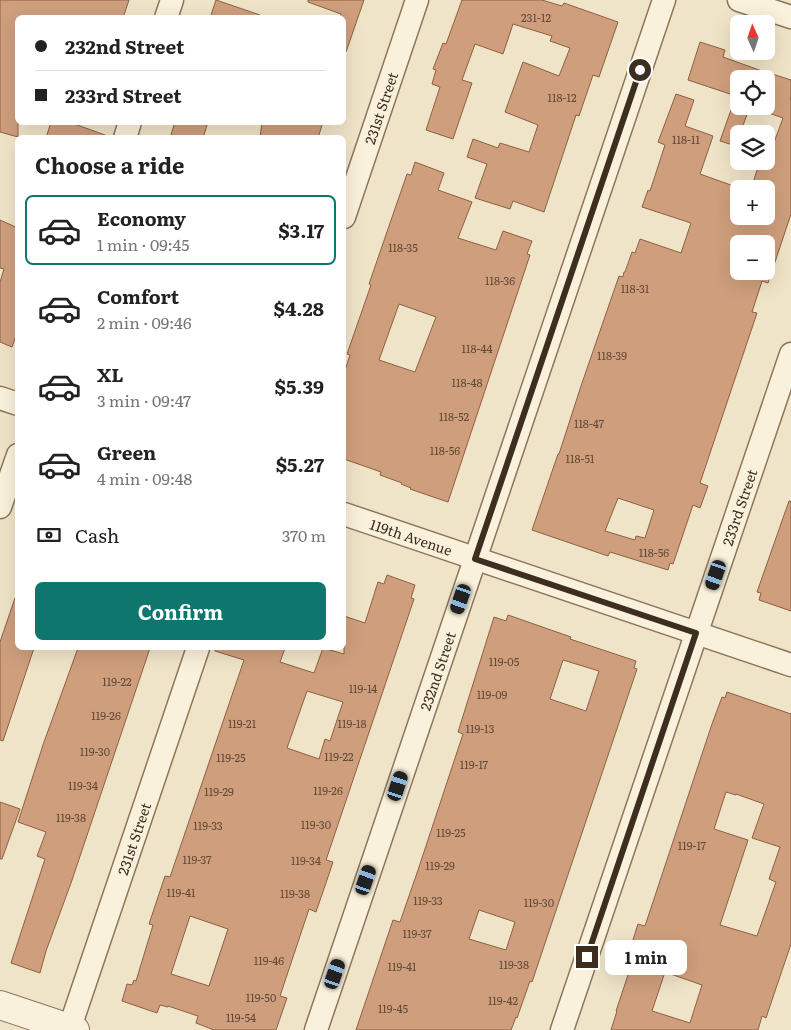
<!DOCTYPE html>
<html lang="en">
<head>
<meta charset="utf-8">
<style>
	:root { --surface:#fff; --page:#f2f2f2; --text:#222; --muted:#767676; --line:#e0e0e0; --accent:#0f766e }
	body { margin:0; font-family:Literata,serif; background:var(--page); color:var(--text); height:100vh; display:flex; flex-direction:column; font-size:19px; white-space:nowrap }
	* { box-sizing:border-box; margin:0 }
	p { font-size:16px; color:var(--muted) }
	.icon { flex:none; width:28px; height:28px; fill:none; stroke:currentColor; stroke-width:2; stroke-linecap:round; stroke-linejoin:round }
	.map { position:relative; flex:1; overflow:hidden }
	.sheet { position:absolute; left:15px; top:135px; width:331px; height:515px; display:flex; flex-direction:column; background:var(--surface); border-radius:8px; box-shadow:0 5px 20px #0002 }
	.sheet>* { flex:none }
	.banner { position:absolute; left:15px; top:15px; width:331px; height:110px; border-radius:8px; box-shadow:0 5px 20px #0002; display:grid; align-content:center; height:110px; padding:0 20px; background:var(--surface) }
	.needle { width:32px; rotate:357deg }
	.fabs { position:absolute; left:730px; top:15px; display:grid; gap:10px }
	.fabs a { display:grid; place-items:center; width:45px; height:45px; border-radius:8px; background:var(--surface); box-shadow:0 5px 20px #0002; font-size:25px }
	.end { position:absolute; width:22px; height:22px; margin:-11px; border:6px solid #3d2e20; background:#fff; box-shadow:0 0 0 2px #fff }
	.from { border-radius:50% }
	.bubble { position:absolute; height:35px; border-radius:8px; background:var(--surface); box-shadow:0 5px 20px #0002; font-size:16px; font-weight:700; line-height:35px; text-align:center }
	.car { position:absolute; width:15px; height:30px; margin:-15px -8px; border-radius:6px; box-shadow:0 0 4px 1px #0007; background:linear-gradient(#222 24%,#8ab4d8 0 40%,#222 0 76%,#8ab4d8 0 86%,#222 0) }
	.banner b { display:flex; align-items:center; gap:18px; height:48px; font-size:19px }
	.banner b+b { border-top:1px solid var(--line) }
	.banner i { width:12px; height:12px; background:var(--text) }
	ul { padding:0; list-style:none }
	li { display:flex; align-items:center; gap:15px; height:70px; margin:0 10px 8px; padding:0 10px; border:2px solid transparent; border-radius:8px }
	li div { flex:1 }
	li b { display:block; font-size:19px }
	li em { font-style:normal; font-weight:700 }
	li.current { border-color:var(--accent) }
	li>.icon { width:45px; height:45px; stroke-width:1.5 }
	h2 { padding:0 20px; font-size:22px; line-height:60px }
	.pay { display:flex; align-items:center; gap:12px; height:55px; padding:0 20px; font-size:19px }
	.pay p { margin-inline-start:auto }
	.primary-button { display:flex; gap:10px; margin-top:auto; padding:10px 20px }
	.primary-button a { flex:1; height:58px; border-radius:8px; background:var(--accent); color:#fff; font-size:20px; font-weight:700; line-height:58px; text-align:center }
	.map>svg:first-child { display:block }
	.building { fill:#cf9f7d; stroke:#8d5f41; fill-rule:evenodd }
	.lines { fill:none; stroke-linecap:round; stroke-linejoin:round }
	.minor-casing { stroke:#8d765c; stroke-width:25 }
	.tertiary-casing { stroke:#8d765c; stroke-width:30 }
	.minor { stroke:#faf1dc; stroke-width:22 }
	.tertiary { stroke:#faf1dc; stroke-width:28 }
	.route { stroke:#3d2e20; stroke-width:6 }
	.labels { text-anchor:middle; dominant-baseline:central; stroke-width:4.5; stroke-linejoin:round; paint-order:stroke }
	.number-label { font-size:11px; fill:#624a37 }
	.street-label { font-size:14px; fill:#3d2e20; stroke:#f7eed8 }
</style>
</head>
<body>
<div class="map">
<svg width="791" height="1030" viewBox="0 0 791 1030">
	<rect width="100%" height="100%" fill="#f0e4c8"/>
	<g class="building">
		<polygon points="0,0 129,0 123,18 18,18 18,137 0,132"/>
		<polygon points="216,0 260,15 260,18 210,18"/>
		<polygon points="308,0 364,0 346,52 344,51 344,18 340,18 341,14 308,2"/>
		<polygon points="462,0 542,0 562,6 564,3 618,22 599,77 593,75 579,116 576,115 544,212 513,201 510,209 475,198 487,164 467,157 473,139 498,148 500,143 529,152 538,125 505,112 523,62 559,76 570,48 550,41 552,36 513,24 503,54 475,44 462,80 472,83 453,139 426,130 440,87 432,84 436,70 433,69 443,43 446,44"/>
		<polygon points="700,42 725,50 723,57 762,71 759,79 739,79 739,106 750,106 740,134 739,134 736,146 720,141 736,96 688,80"/>
		<path d="M 766,72 L 791,80 L 791,96 L 790,100 L 791,100 L 791,214 L 768,283 L 762,281 L 752,312 L 757,313 L 700,483 L 708,486 L 700,508 L 693,505 L 673,564 L 670,563 L 668,570 L 610,552 L 608,556 L 532,530 L 558,454 L 559,454 L 581,386 L 619,276 L 623,277 L 624,272 L 625,272 L 632,252 L 635,253 L 640,239 L 681,253 L 691,223 L 642,207 L 648,190 L 650,191 L 665,145 L 658,142 L 676,94 L 694,100 L 685,126 L 713,136 L 700,174 L 742,189 L 739,189 L 739,216 L 766,216 L 766,189 L 751,189 L 760,161 L 766,161 L 766,146 L 772,148 L 783,118 L 766,112 ZM 739,244 L 766,244 L 766,271 L 739,271 ZM 618,498 L 654,510 L 645,538 L 636,536 L 635,540 L 605,531 Z"/>
		<polygon points="51,122 69,122 105,135 105,138 46,138"/>
		<polygon points="175,122 208,122 203,138 170,138"/>
		<polygon points="262,122 323,122 318,138 260,138"/>
		<path d="M 415,162 L 444,173 L 438,190 L 472,202 L 458,238 L 496,250 L 503,231 L 532,241 L 527,254 L 530,255 L 448,502 L 410,489 L 411,488 L 401,484 L 402,483 L 380,475 L 381,472 L 344,459 L 344,373 L 350,355 L 347,354 L 371,285 L 369,284 L 407,174 L 411,175 ZM 399,304 L 436,317 L 415,372 L 379,360 Z"/>
		<polygon points="0,220 18,228 18,331 12,347 0,342 0,282 4,269 0,268"/>
		<polygon points="789,501 791,501 791,611 759,600 761,593 757,592"/>
		<path d="M 387,575 L 415,585 L 411,598 L 414,599 L 326,860 L 333,862 L 328,877 L 316,912 L 309,909 L 280,996 L 287,998 L 276,1030 L 214,1030 L 196,1023 L 198,1016 L 168,1006 L 168,1007 L 160,1005 L 157,1013 L 122,1001 L 127,984 L 132,985 L 134,980 L 136,981 L 153,925 L 149,924 L 165,876 L 170,877 L 244,660 L 215,651 L 215,648 L 285,648 L 280,662 L 314,673 L 323,648 L 344,654 L 344,616 L 365,623 L 378,582 L 384,584 ZM 307,691 L 343,702 L 330,741 L 325,739 L 319,759 L 287,748 ZM 190,916 L 228,929 L 209,986 L 171,974 Z"/>
		<polygon points="15,598 18,599 18,648 34,648 3,741 0,740 0,642"/>
		<path d="M 508,615 L 571,637 L 570,639 L 636,661 L 634,668 L 637,669 L 532,982 L 530,981 L 517,1018 L 516,1017 L 511,1030 L 356,1030 L 393,920 L 400,922 L 418,870 L 463,734 L 458,732 L 494,617 L 506,621 ZM 563,660 L 599,671 L 586,711 L 550,699 ZM 479,910 L 515,922 L 506,950 L 469,939 Z"/>
		<polygon points="78,648 150,648 71,883 46,951 40,973 11,963 45,859 37,856 46,832 18,822 44,742"/>
		<path d="M 727,692 L 791,714 L 791,944 L 772,1000 L 766,1018 L 762,1016 L 758,1030 L 611,1030 L 617,1011 L 616,1011 L 637,948 L 631,946 L 638,924 L 645,926 L 712,724 L 722,697 L 725,698 ZM 726,792 L 736,795 L 736,794 L 764,804 L 752,838 L 780,847 L 769,879 L 776,882 L 757,936 L 720,925 L 748,840 L 714,829 ZM 665,972 L 702,985 L 690,1023 L 652,1011 Z"/>
		<polygon points="0,802 20,809 2,859 0,859"/>
	</g>
	<g class="lines">
		<defs>
			<g id="minor">
				<polyline points="739,0 791,17"/>
				<polyline points="166,18 172,0"/>
				<polyline points="125,138 130,122"/>
				<path id="s1" d="M 344,217 L 417,0"/>
				<polyline points="0,398 18,404"/>
				<polyline points="0,507 18,455"/>
				<path id="s2" d="M 344,514 L 791,665"/>
				<path id="s3" d="M 69,1030 L 198,648"/>
				<path id="s4" d="M 316,1030 L 664,0"/>
				<path id="s5" d="M 562,1030 L 791,354"/>
			</g>
			<polyline id="tertiary" points="0,1005 75,1030"/>
		</defs>
		<use href="#minor" class="minor-casing"/>
		<use href="#tertiary" class="tertiary-casing"/>
		<use href="#minor" class="minor"/>
		<use href="#tertiary" class="tertiary"/>
	</g>
	<g class="lines">
		<polyline class="route" points="587,957 696,633 475,559 640,70"/>
	</g>
	<g class="labels">
		<g class="number-label">
			<text x="536" y="17">231-12</text>
			<text x="562" y="97">118-12</text>
			<text x="686" y="139">118-11</text>
			<text x="403" y="247">118-35</text>
			<text x="500" y="280">118-36</text>
			<text x="635" y="288">118-31</text>
			<text x="477" y="348">118-44</text>
			<text x="612" y="355">118-39</text>
			<text x="467" y="382">118-48</text>
			<text x="454" y="416">118-52</text>
			<text x="589" y="423">118-47</text>
			<text x="445" y="450">118-56</text>
			<text x="580" y="458">118-51</text>
			<text x="654" y="552">118-56</text>
			<text x="504" y="661">119-05</text>
			<text x="117" y="681">119-22</text>
			<text x="363" y="688">119-14</text>
			<text x="492" y="694">119-09</text>
			<text x="106" y="715">119-26</text>
			<text x="242" y="723">119-21</text>
			<text x="352" y="723">119-18</text>
			<text x="480" y="728">119-13</text>
			<text x="95" y="751">119-30</text>
			<text x="339" y="756">119-22</text>
			<text x="231" y="757">119-25</text>
			<text x="474" y="764">119-17</text>
			<text x="83" y="785">119-34</text>
			<text x="328" y="790">119-26</text>
			<text x="219" y="791">119-29</text>
			<text x="71" y="817">119-38</text>
			<text x="316" y="824">119-30</text>
			<text x="208" y="825">119-33</text>
			<text x="451" y="832">119-25</text>
			<text x="692" y="845">119-17</text>
			<text x="197" y="859">119-37</text>
			<text x="306" y="860">119-34</text>
			<text x="440" y="865">119-29</text>
			<text x="181" y="892">119-41</text>
			<text x="295" y="893">119-38</text>
			<text x="428" y="900">119-33</text>
			<text x="539" y="902">119-30</text>
			<text x="417" y="933">119-37</text>
			<text x="269" y="960">119-46</text>
			<text x="514" y="964">119-38</text>
			<text x="402" y="966">119-41</text>
			<text x="261" y="997">119-50</text>
			<text x="503" y="1000">119-42</text>
			<text x="393" y="1008">119-45</text>
			<text x="241" y="1017">119-54</text>
		</g>
		<g class="street-label">
			<text stroke="none"><textPath href="#s1" startOffset="115">231st Street</textPath></text>
			<text stroke="none"><textPath href="#s5" startOffset="552">233rd Street</textPath></text>
			<text stroke="none"><textPath href="#s2" startOffset="71">119th Avenue</textPath></text>
			<text stroke="none"><textPath href="#s4" startOffset="379">232nd Street</textPath></text>
			<text stroke="none"><textPath href="#s3" startOffset="202">231st Street</textPath></text>
		</g>
	</g>
</svg>
<div class="fabs">
<a><svg class="needle" viewBox="-14 -14 28 28"><path d="M0-13l5 13h-10z" fill="#e53935"/><path d="M0 13l5-13h-10z" fill="#767676"/></svg></a>
<a><svg class="icon" aria-label="locate" viewBox="0 0 24 24"><circle cx="12" cy="12" r="6"/><path d="M12 2v4M12 18v4M2 12h4M18 12h4"/></svg></a>
<a><svg class="icon" aria-label="layers" viewBox="0 0 24 24"><path d="M12 4l9 5-9 5-9-5zM3 14l9 5 9-5"/></svg></a>
<a>+</a>
<a>−</a>
</div>
<i class="end from" style="left:640px;top:70px"></i>
<i class="end" style="left:587px;top:957px"></i>
<div class="bubble" style="left:605px;top:940px;width:82px">1 min</div>
<i class="car" style="left:716px;top:575px;rotate:199deg"></i>
<i class="car" style="left:461px;top:599px;rotate:199deg"></i>
<i class="car" style="left:398px;top:786px;rotate:18deg"></i>
<i class="car" style="left:366px;top:880px;rotate:19deg"></i>
<i class="car" style="left:335px;top:974px;rotate:19deg"></i>
<div class="banner">
<b><i class="from"></i>232nd Street</b>
<b><i></i>233rd Street</b>
</div>
<section class="sheet">
<h2>Choose a ride</h2>
<ul>
<li class="current"><svg class="icon" aria-label="car" viewBox="0 0 24 24"><path d="M5 17H2v-5l4-1 3-4h7l3 4 3 1v5h-3M9 17h6M6 11h13"/><circle cx="7" cy="17" r="2"/><circle cx="17" cy="17" r="2"/></svg><div><b>Economy</b><p>1 min · 09:45</p></div><em>$3.17</em></li>
<li><svg class="icon" aria-label="car" viewBox="0 0 24 24"><path d="M5 17H2v-5l4-1 3-4h7l3 4 3 1v5h-3M9 17h6M6 11h13"/><circle cx="7" cy="17" r="2"/><circle cx="17" cy="17" r="2"/></svg><div><b>Comfort</b><p>2 min · 09:46</p></div><em>$4.28</em></li>
<li><svg class="icon" aria-label="car" viewBox="0 0 24 24"><path d="M5 17H2v-5l4-1 3-4h7l3 4 3 1v5h-3M9 17h6M6 11h13"/><circle cx="7" cy="17" r="2"/><circle cx="17" cy="17" r="2"/></svg><div><b>XL</b><p>3 min · 09:47</p></div><em>$5.39</em></li>
<li><svg class="icon" aria-label="car" viewBox="0 0 24 24"><path d="M5 17H2v-5l4-1 3-4h7l3 4 3 1v5h-3M9 17h6M6 11h13"/><circle cx="7" cy="17" r="2"/><circle cx="17" cy="17" r="2"/></svg><div><b>Green</b><p>4 min · 09:48</p></div><em>$5.27</em></li>
</ul>
<div class="pay"><svg class="icon" aria-label="cash" viewBox="0 0 24 24"><path d="M3 7h18v10H3z"/><circle cx="12" cy="12" r="2"/></svg>Cash<p>370 m</p></div>
<div class="primary-button"><a>Confirm</a></div>
</section>
</div>
</body>
</html>
